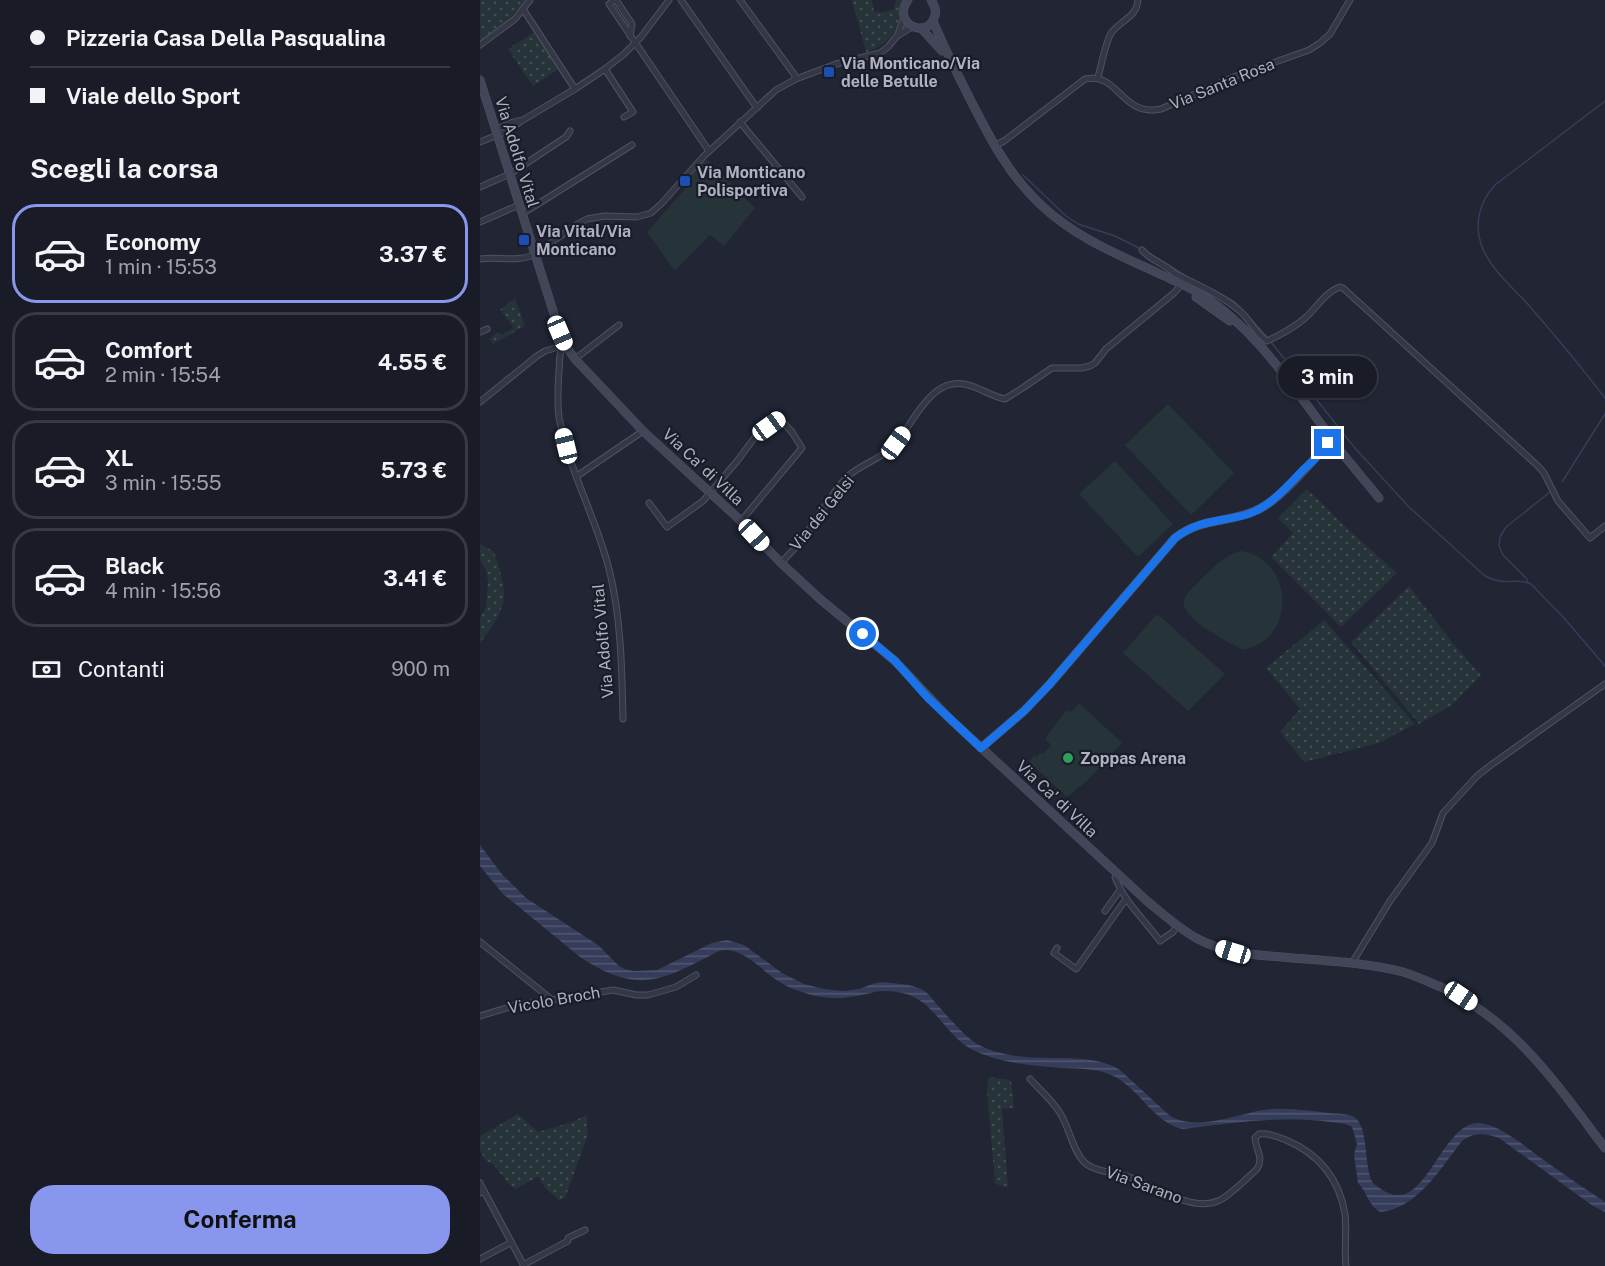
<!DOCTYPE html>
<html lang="it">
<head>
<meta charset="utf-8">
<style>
	:root { --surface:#191c27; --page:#262933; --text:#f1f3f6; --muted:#9fa1a7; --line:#373a44; --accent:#8897ed }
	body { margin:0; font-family:"Public Sans",sans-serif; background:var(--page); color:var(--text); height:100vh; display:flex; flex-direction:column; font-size:22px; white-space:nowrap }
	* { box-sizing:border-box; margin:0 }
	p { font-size:20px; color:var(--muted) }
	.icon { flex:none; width:33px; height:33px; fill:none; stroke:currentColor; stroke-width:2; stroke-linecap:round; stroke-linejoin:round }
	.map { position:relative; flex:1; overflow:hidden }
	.drawer { display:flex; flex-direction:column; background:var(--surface); width:480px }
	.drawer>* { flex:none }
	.guide { display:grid; align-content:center; height:132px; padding:0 30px; background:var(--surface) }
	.end { position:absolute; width:27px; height:27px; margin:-14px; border:8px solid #1a73e8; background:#fff; box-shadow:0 0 0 3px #fff }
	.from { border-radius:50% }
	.bubble { position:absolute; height:42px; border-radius:21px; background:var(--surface); box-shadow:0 2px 4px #0004,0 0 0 2px var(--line); font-size:20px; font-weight:700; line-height:42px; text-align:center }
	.car { position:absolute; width:18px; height:36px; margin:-18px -9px; border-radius:8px; box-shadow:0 0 4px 2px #0007; background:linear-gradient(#fff 24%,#345 0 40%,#fff 0 76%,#345 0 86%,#fff 0) }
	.guide b { display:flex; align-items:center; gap:21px; height:57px; font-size:22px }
	.guide b+b { border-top:2px solid var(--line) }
	.guide i { width:15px; height:15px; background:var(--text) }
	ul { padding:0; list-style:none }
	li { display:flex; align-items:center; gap:18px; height:99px; margin:0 12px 9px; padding:0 18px; border:3px solid var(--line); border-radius:24px }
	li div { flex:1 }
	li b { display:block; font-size:22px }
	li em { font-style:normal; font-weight:700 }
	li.selected { border-color:var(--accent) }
	li>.icon { width:54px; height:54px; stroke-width:1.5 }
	h2 { padding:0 30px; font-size:27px; line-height:72px }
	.pay { display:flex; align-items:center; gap:15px; height:66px; padding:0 30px; font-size:22px }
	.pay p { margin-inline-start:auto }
	.cta { display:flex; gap:12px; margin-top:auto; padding:12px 30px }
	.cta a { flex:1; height:69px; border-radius:24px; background:var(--accent); color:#111; font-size:24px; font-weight:700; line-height:69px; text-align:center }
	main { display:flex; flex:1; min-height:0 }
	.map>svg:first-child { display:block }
	.grass { fill:url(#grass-dots) }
	.garden { fill:#263338 }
	.water { fill:url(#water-rules) }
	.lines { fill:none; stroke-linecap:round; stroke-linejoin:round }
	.stream { stroke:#363d5a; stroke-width:1.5 }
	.street-casing { stroke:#4f5260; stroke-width:7 }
	.secondary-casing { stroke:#4f5260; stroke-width:9 }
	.street { stroke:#343745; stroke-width:5 }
	.secondary { stroke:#434658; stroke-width:8 }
	.route { stroke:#1a73e8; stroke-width:8 }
	.transit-dot { fill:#1a4fb4; stroke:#1a1d29; stroke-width:2 }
	.leisure-dot { fill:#2e9e5b; stroke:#1a1d29; stroke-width:2 }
	.labels { text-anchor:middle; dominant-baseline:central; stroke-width:4.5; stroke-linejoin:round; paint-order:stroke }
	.poi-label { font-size:16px; font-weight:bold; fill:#afb1c2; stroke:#1a1d29; text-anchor:start }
	.street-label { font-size:16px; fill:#afb1c2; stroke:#1a1d29 }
</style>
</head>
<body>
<main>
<section class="drawer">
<div class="guide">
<b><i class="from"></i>Pizzeria Casa Della Pasqualina</b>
<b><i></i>Viale dello Sport</b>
</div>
<h2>Scegli la corsa</h2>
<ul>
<li class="selected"><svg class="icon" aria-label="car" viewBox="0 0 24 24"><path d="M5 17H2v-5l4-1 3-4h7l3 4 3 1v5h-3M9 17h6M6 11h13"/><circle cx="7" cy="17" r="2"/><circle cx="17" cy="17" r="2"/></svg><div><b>Economy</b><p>1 min · 15:53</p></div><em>3.37 €</em></li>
<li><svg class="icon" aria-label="car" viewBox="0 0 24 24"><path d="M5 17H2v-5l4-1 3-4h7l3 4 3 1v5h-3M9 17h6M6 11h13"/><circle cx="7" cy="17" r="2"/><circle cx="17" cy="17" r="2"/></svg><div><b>Comfort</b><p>2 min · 15:54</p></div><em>4.55 €</em></li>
<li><svg class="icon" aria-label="car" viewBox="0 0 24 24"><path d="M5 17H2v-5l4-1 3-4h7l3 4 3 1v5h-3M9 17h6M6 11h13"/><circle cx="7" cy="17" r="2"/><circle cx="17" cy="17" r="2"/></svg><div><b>XL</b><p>3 min · 15:55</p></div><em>5.73 €</em></li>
<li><svg class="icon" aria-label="car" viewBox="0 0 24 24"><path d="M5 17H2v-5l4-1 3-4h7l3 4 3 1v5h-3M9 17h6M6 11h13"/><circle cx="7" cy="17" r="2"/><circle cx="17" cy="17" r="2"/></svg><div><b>Black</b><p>4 min · 15:56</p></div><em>3.41 €</em></li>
</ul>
<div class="pay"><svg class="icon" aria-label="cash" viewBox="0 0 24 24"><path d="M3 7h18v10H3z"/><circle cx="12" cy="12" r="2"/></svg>Contanti<p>900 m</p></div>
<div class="cta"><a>Conferma</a></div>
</section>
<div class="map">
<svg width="1125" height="1266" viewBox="0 0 1125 1266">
	<defs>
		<pattern id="grass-dots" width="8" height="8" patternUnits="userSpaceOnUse" patternTransform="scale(1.5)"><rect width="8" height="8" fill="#263338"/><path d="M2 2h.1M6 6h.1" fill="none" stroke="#434e53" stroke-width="1.8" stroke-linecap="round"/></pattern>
		<pattern id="water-rules" width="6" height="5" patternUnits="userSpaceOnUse" patternTransform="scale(1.5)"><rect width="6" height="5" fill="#363d5a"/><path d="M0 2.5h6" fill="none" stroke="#515770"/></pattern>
	</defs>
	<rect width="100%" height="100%" fill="#212534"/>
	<g class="grass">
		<polygon points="0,0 46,0 30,18 0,41"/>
		<path d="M 372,0 L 392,0 L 394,12 L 398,11 L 399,13 L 414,9 L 416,0 L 424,0 C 420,6 420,12 419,19 C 416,36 402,48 386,52 Z"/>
		<polygon points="56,31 79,69 53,86 28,49"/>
		<polygon points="35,298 45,326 13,344 9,339 18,332 21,335 34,328 20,310"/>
		<polygon points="827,489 869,530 917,573 861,627 791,557 813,533 798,518"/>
		<path d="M 0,544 L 14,552 C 29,596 29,605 0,643 L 0,619 L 6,606 L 8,582 L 6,570 L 0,560 Z"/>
		<polygon points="929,586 972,642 1001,675 972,705 939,724 871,642"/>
		<polygon points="844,620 935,724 899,743 824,762 800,732 820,709 786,668"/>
		<polygon points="509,1077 531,1080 534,1108 522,1109 528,1187 515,1184 507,1090"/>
		<polygon points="38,1114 58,1132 92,1122 107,1115 108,1135 85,1198 79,1200 65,1188 58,1177 35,1189 27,1182 14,1165 5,1160 0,1150 0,1136"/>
	</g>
	<g class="garden">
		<polygon points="226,159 275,208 244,246 230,235 195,271 167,232 205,189 202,186"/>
		<polygon points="688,404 754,473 711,515 645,445"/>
		<polygon points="635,461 693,524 658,557 599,494"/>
		<path d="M 761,551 C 815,560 817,639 763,650 C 749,642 699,619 704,600 C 706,592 717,584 722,578 C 733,568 746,554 761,551 Z"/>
		<polygon points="677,614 745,674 708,711 643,653"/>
		<polygon points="599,703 642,743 608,780 587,797 549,762 554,755 556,757 561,752 563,754 571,745 565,739 586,710 591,712"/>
	</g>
	<path class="water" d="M 0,845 L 21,873 L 46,898 L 118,945 L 138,965 L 144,969 L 154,971 L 177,970 L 232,943 L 247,940 L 264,945 L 302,973 L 324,984 L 344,989 L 363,991 L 379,989 L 395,983 L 403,982 L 429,985 L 439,988 L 446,992 C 459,1006 482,1035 497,1044 C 524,1058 553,1058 583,1058 C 603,1059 623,1059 640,1070 L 689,1115 C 713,1131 751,1117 777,1111 C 800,1106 826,1110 849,1113 C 857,1114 865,1113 872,1116 C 890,1122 883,1168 893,1183 C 896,1186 900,1188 904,1191 C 908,1193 912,1195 917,1195 C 949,1197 965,1122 999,1123 C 1020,1124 1048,1149 1065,1161 C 1085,1175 1105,1189 1125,1202 L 1125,1212 L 1113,1206 L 1019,1138 C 1005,1133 994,1132 982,1141 C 961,1168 937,1209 900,1212 C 888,1205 887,1192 878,1183 L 874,1154 L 877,1144 L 872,1127 C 866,1123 858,1123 850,1122 C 801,1115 752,1123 703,1129 C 674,1124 658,1086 631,1075 C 616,1068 598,1069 582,1068 C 552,1066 520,1063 493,1050 C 465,1036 454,999 422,993 C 413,991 400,990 391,993 C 386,994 382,995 377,996 C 361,999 344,999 328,994 C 318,991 307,987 298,981 C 282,971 261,945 239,951 C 183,980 159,996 100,957 L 23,894 L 0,866 Z"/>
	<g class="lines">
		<g class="stream">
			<path d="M 1125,101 L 1015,185 C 1000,201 994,223 1001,244 C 1009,269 1036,290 1052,309 C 1077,338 1102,368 1125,398"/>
			<polyline points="543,175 586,216 598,224 635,236 659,248"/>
			<polyline points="674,256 706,276"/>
			<polyline points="734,290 755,302 788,338"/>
			<path d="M 791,342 L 874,447 L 928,506 L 1005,576 C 1024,587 1036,577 1051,584 L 1084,618 L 1125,666"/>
			<polyline points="1082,482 1125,414"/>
			<polyline points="1048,582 1046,578 1023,555 1019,546 1020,537 1026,527 1070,492"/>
		</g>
		<defs>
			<g id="street">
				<polyline points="135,0 129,4 229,151"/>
				<polyline points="136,0 152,24 150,36"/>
				<polyline points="201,0 277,108"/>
				<polyline points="260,0 314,74 316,79"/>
				<polyline points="43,9 95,89"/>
				<polyline points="418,34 424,17"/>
				<polyline points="0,45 35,19 50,0"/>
				<polyline points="125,69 153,112 144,117"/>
				<path d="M 618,77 C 621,67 626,39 632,32 C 641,20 657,17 658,0"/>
				<polyline points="260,122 322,197"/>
				<polyline points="16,130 30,123 43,120 95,89 125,69 144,54 161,37 189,0"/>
				<polyline points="0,142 25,132 40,122"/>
				<path d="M 514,146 L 524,141 L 605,79 C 640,72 640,117 681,109 L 756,76 L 829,50 L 840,43 L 850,34 L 870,0"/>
				<polyline points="0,187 30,174 86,137 90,131"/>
				<polyline points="42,214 152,145"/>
				<polyline points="0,222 39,205"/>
				<path d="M 662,250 C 670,260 685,264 694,273 C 717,285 742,295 761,312 C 771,321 776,334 787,341 C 800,335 813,328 824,319 C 836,309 845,292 860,287 L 863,288 L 1058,466 L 1064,473 L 1078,501 L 1110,538 L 1125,526"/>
				<path d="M 0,259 C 18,256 38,263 55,254 L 96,225 L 107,219 L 124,216 L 157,217 L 171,213 L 182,203 L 224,156 L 296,90 L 316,79 L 356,64 L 400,53 L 408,47 L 417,36 L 432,27"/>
				<polyline points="0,332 7,329"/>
				<path d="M 85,345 C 78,352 80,362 79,371 C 78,386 77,402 79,417 C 88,469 116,517 129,569 C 141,615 142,671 143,719"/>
				<polyline points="95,359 139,325"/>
				<polyline points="0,402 57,356 65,351 85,345"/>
				<polyline points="97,476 163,431"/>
				<polyline points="169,503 187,527 223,501 258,460 278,433 299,418 312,432 322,448 261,521"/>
				<path d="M 301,563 C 308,555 316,548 322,539 C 338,519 350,494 368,476 C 383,463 404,458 417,442 C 431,425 448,387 473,384 C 492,381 508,396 525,399 L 544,387 L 572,368 L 601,368 L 610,366 L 615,363 L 626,349 L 694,293 L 702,284"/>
				<path d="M 637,873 L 635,877 C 644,902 664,919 680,941 L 693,932 L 697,925"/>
				<polyline points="625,911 640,890"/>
				<polyline points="0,942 71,999"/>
				<polyline points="577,948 574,953 596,969 597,968 646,899"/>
				<polyline points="872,963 910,901 952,843 963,813 997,776 1011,765 1125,684"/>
				<polyline points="0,1016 33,1006 133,990 156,995 168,995 196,987 216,975"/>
				<path d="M 550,1079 C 560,1090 572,1100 580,1113 C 589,1127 593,1151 604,1162 C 614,1172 638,1173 652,1178 C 675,1187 712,1212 738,1201 C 749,1197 768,1177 777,1169 C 784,1158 776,1150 775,1138 L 779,1134 C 789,1133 797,1136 806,1140 C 839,1154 859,1178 865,1214 C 867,1231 864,1249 866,1266"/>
				<polyline points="0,1183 4,1191 0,1193"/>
				<polyline points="4,1191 44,1266"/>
				<polyline points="0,1259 30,1243"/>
				<polyline points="43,1265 88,1241 88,1238 105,1230"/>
			</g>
			<g id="secondary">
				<path d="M 428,0 C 411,23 446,40 454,18 C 457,11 455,6 451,0"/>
				<path d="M 453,21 C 464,48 477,73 490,99 C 510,138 528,174 560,204 C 594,237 639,255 682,275 C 695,281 710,287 722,295 C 774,328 808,380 844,428 L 848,436 L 899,498"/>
				<polyline points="441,28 462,51"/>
				<path d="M 0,80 L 80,333 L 85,345 L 95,359 L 163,431 L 261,521 L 301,563 L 340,599 L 415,661 L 468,717 L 667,901 C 683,914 699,929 718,939 C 744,953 773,955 802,957 C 843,961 884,962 923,972 C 936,976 949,982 961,987 C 1036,1022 1077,1085 1125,1148"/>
				<polyline points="716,297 750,321"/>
				<path d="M 501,748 L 544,711 L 569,685 L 695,538 C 724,516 750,524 779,509 C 800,499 828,466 844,448 L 848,443 L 848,436"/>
			</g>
		</defs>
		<use href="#street" class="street-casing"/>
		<use href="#secondary" class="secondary-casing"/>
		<use href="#street" class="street"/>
		<use href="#secondary" class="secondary"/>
	</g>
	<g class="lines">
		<path class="route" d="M 383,634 L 415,661 L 448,698 L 501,748 L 544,711 L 569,685 L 695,538 C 719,520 738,522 765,515 C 789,508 806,488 823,470 C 832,462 842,453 848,443"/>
	</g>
	<g class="transit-dot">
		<rect x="343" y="66" width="12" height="12" rx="3"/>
		<rect x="199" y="175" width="12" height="12" rx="3"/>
		<rect x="38" y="234" width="12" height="12" rx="3"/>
	</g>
	<circle class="leisure-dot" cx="588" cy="758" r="6"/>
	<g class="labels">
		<g class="poi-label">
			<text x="361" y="63">Via Monticano/Via<tspan x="361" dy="18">delle Betulle</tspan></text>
			<text x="217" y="172">Via Monticano<tspan x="217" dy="18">Polisportiva</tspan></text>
			<text x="56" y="231">Via Vital/Via<tspan x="56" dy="18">Monticano</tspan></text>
			<text x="600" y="758">Zoppas Arena</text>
		</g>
		<g class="street-label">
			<text transform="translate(742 84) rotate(-22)">Via Santa Rosa</text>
			<text transform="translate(37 152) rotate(73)">Via Adolfo Vital</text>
			<text transform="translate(223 467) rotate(43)">Via Ca' di Villa</text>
			<text transform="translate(342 513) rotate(-51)">Via dei Gelsi</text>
			<text transform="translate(123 641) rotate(-95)">Via Adolfo Vital</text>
			<text transform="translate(577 799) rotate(43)">Via Ca' di Villa</text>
			<text transform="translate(74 1000) rotate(-10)">Vicolo Broch</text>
			<text transform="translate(664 1185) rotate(20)">Via Sarano</text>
		</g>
	</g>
</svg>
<i class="end from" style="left:383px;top:634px"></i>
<i class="end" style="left:848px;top:443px"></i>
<div class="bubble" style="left:798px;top:356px;width:99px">3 min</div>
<i class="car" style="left:80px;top:333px;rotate:157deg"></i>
<i class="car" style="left:289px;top:426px;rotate:54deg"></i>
<i class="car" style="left:416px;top:443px;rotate:36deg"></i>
<i class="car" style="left:86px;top:446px;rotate:346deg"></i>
<i class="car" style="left:274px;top:535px;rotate:137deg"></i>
<i class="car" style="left:753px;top:952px;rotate:287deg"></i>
<i class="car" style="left:981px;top:996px;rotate:124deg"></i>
</div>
</main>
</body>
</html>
